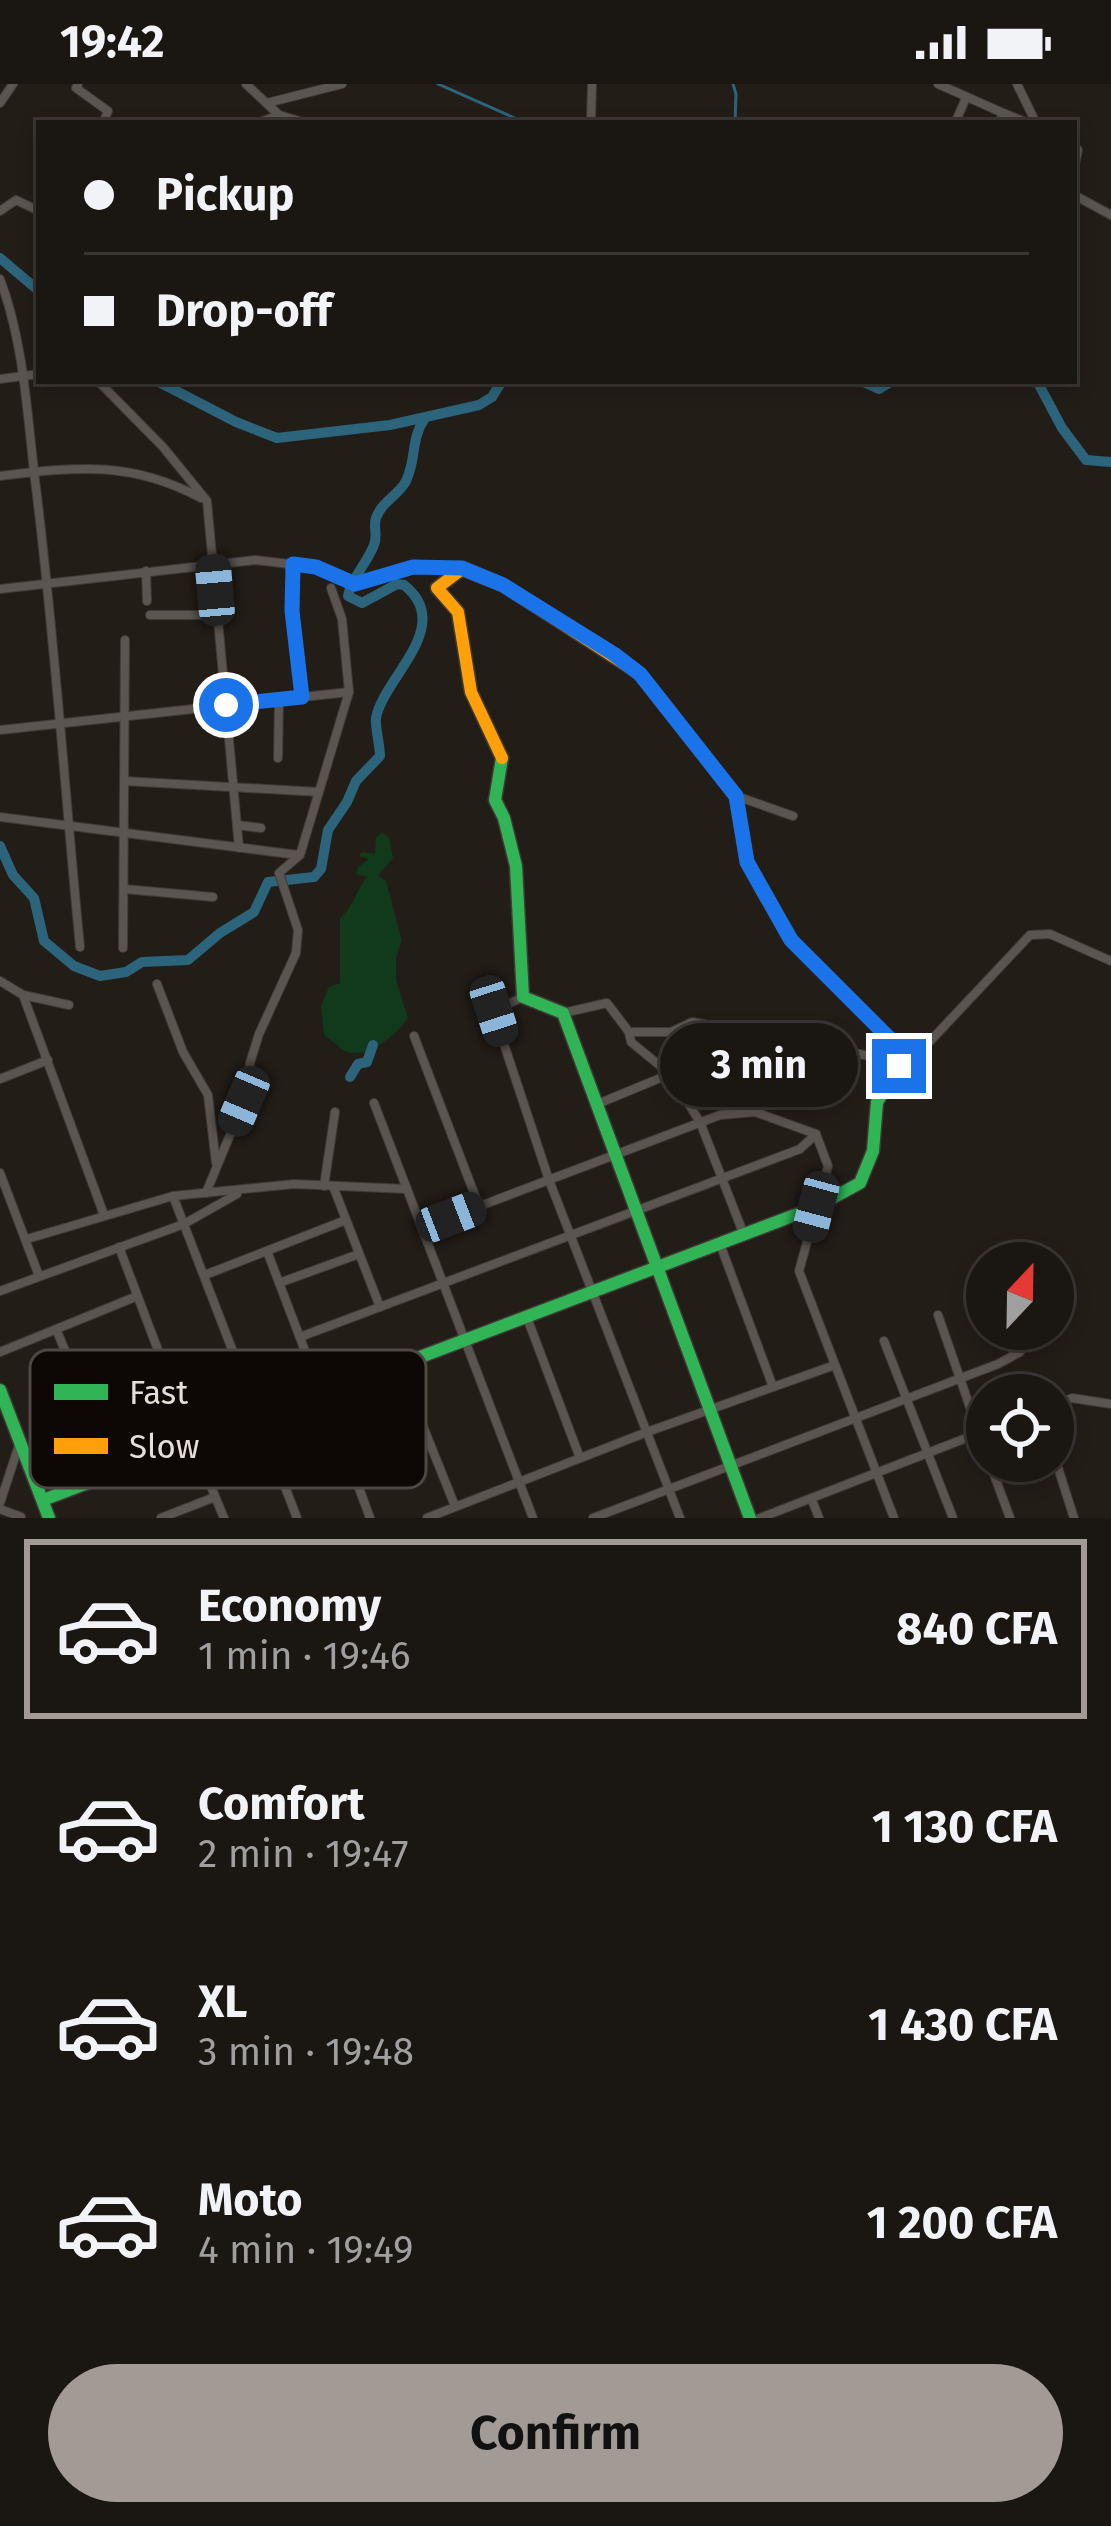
<!DOCTYPE html>
<html lang="en">
<head>
<meta charset="utf-8">
<style>
	:root { --surface:#1a1612; --page:#231f1b; --text:#f1f3f6; --muted:#9f9f9f; --line:#383532; --accent:#a29a95 }
	body { margin:0; font-family:"Fira Sans",sans-serif; background:var(--page); color:var(--text); height:100vh; display:flex; flex-direction:column; font-size:45px; white-space:nowrap }
	* { box-sizing:border-box; margin:0 }
	p { font-size:39px; color:var(--muted) }
	.icon { flex:none; width:66px; height:66px; fill:none; stroke:currentColor; stroke-width:2; stroke-linecap:round; stroke-linejoin:round }
	.map { position:relative; height:1434px; overflow:hidden }
	.panel { display:flex; flex-direction:column; background:var(--surface); flex:1 }
	.panel>* { flex:none }
	.top-card { position:absolute; left:36px; top:36px; width:1041px; height:264px; border-radius:0px; box-shadow:0 6px 18px #0003,0 0 0 3px var(--line); display:grid; align-content:center; height:264px; padding:0 48px; background:var(--surface) }
	.needle { width:78px; rotate:22deg }
	.buttons { position:absolute; left:966px; top:1158px; display:grid; gap:24px }
	.buttons a { display:grid; place-items:center; width:108px; height:108px; border-radius:50%; background:var(--surface); box-shadow:0 6px 18px #0003,0 0 0 3px var(--line); font-size:60px }
	.end { position:absolute; width:54px; height:54px; margin:-27px; border:15px solid #1a73e8; background:#fff; box-shadow:0 0 0 6px #fff }
	.from { border-radius:50% }
	.bubble { position:absolute; height:84px; border-radius:42px; background:var(--surface); box-shadow:0 6px 18px #0003,0 0 0 3px var(--line); font-size:39px; font-weight:700; line-height:84px; text-align:center }
	.car { position:absolute; width:36px; height:72px; margin:-36px -18px; border-radius:15px; box-shadow:0 0 9px 3px #0007; background:linear-gradient(#222 24%,#8ab4d8 0 40%,#222 0 76%,#8ab4d8 0 86%,#222 0) }
	.top-card b { display:flex; align-items:center; gap:42px; height:114px; font-size:45px }
	.top-card b+b { border-top:3px solid var(--line) }
	.top-card i { width:30px; height:30px; background:var(--text) }
	ul { padding:21px 0 0; list-style:none }
	li { display:flex; align-items:center; gap:36px; height:180px; margin:0 24px 18px; padding:0 24px; border:6px solid transparent; border-radius:0px }
	li div { flex:1 }
	li b { display:block; font-size:45px }
	li em { font-style:normal; font-weight:700 }
	li.active { border-color:var(--accent) }
	li>.icon { width:108px; height:108px; stroke-width:1.5 }
	.button { display:flex; gap:24px; margin-top:auto; padding:24px 48px }
	.button a { flex:1; height:138px; border-radius:72px; background:var(--accent); color:#111; font-size:48px; font-weight:700; line-height:138px; text-align:center }
	.status { display:flex; justify-content:space-between; align-items:center; height:84px; padding:0 60px; background:var(--surface); direction:ltr }
	.status svg { height:33px; fill:currentColor }
	.map>svg:first-child { display:block }
	.green { fill:#103a1b }
	.lines { fill:none; stroke-linecap:round; stroke-linejoin:round }
	.stream { stroke:#2c647b; stroke-width:3 }
	.river { stroke:#2c647b; stroke-width:10 }
	.street-casing { stroke:#403a37; stroke-width:10 }
	.fast-casing { stroke:#403a37; stroke-width:15 }
	.slow-casing { stroke:#403a37; stroke-width:15 }
	.street { stroke:#5a5551; stroke-width:8 }
	.fast { stroke:#30b455; stroke-width:12 }
	.slow { stroke:#ff9f0a; stroke-width:12 }
	.route { stroke:#1a73e8; stroke-width:15 }
	.key { fill:#0d0705; stroke:#4e4844; stroke-width:3 }
	.key-label { font-size:33px; fill:#e6ded8 }
</style>
</head>
<body>
<div class="status"><b>19:42</b><svg viewBox="0 0 49 12"><path d="M0 12V9h3v3zM5 12V6h3v6zM10 12V3h3v9zM15 12V0h3v12zM26 1h20v11H26zM47 4h2v5h-2z"/></svg></div>
<div class="map">
<svg width="1111" height="1434" viewBox="0 0 1111 1434">
	<rect width="100%" height="100%" fill="#231d18"/>
	<path class="green" d="M 382,748 L 389,754 L 393,774 L 378,792 L 386,797 L 402,857 L 396,872 L 396,896 L 408,934 C 397,950 368,975 348,968 C 340,965 333,957 324,951 L 321,922 L 329,903 L 340,899 L 340,834 C 354,823 357,804 367,793 L 356,790 L 358,783 L 369,775 L 359,772 L 362,768 L 375,770 L 376,754 Z"/>
	<g class="lines">
		<g class="stream">
			<polyline points="438,0 526,39"/>
			<polyline points="733,0 736,10 735,39"/>
		</g>
		<g class="river">
			<polyline points="0,174 39,207"/>
			<polyline points="157,297 236,338 277,354 390,341 479,321 492,313 502,297"/>
			<polyline points="861,297 879,305 892,297"/>
			<polyline points="1037,297 1062,344 1086,376 1111,378"/>
			<path d="M 0,762 L 13,791 L 34,814 L 44,857 L 74,882 L 100,892 L 126,888 L 142,878 L 188,876 L 220,849 L 254,828 L 268,798 L 314,793 L 321,785 L 328,746 L 347,718 L 356,697 L 380,672 C 380,660 375,645 376,634 C 383,594 456,542 404,501 L 397,500 L 362,519 L 348,512 C 351,495 367,479 374,461 C 378,451 373,443 376,434 C 382,417 399,411 406,397 C 417,374 410,356 425,334"/>
			<polyline points="350,993 358,980 367,978 373,961"/>
		</g>
		<defs>
			<g id="street">
				<polyline points="78,0 76,4 108,27 103,39"/>
				<polyline points="246,0 279,31 306,39"/>
				<polyline points="938,0 1003,29"/>
				<polyline points="1017,0 1036,39"/>
				<polyline points="0,19 13,0"/>
				<polyline points="267,19 342,0"/>
				<polyline points="591,37 592,0"/>
				<polyline points="258,39 279,31"/>
				<polyline points="571,39 668,39"/>
				<polyline points="955,39 966,14"/>
				<polyline points="999,39 1003,29 1028,39"/>
				<polyline points="1074,61 1078,66 1074,85"/>
				<polyline points="1074,111 1111,131"/>
				<polyline points="0,127 16,116 39,127"/>
				<path d="M 0,195 C 25,262 27,333 36,404 C 55,556 65,710 80,863"/>
				<polyline points="0,295 39,290"/>
				<polyline points="98,297 163,363 207,417 239,764"/>
				<path d="M 0,392 C 77,383 130,376 201,414"/>
				<polyline points="293,480 292,527 302,613"/>
				<polyline points="146,487 147,517"/>
				<polyline points="0,505 255,476 316,483 355,500 413,483 462,485"/>
				<polyline points="150,531 218,531"/>
				<polyline points="0,646 349,608"/>
				<polyline points="278,674 279,616"/>
				<polyline points="124,697 319,708"/>
				<polyline points="736,712 793,732"/>
				<polyline points="0,733 298,771"/>
				<polyline points="237,741 261,744"/>
				<polyline points="124,805 213,813"/>
				<polyline points="123,864 125,556"/>
				<polyline points="0,897 23,911 69,921"/>
				<polyline points="157,900 183,968 208,1011 216,1079"/>
				<polyline points="23,911 104,1131"/>
				<polyline points="523,913 493,927 549,1096 680,1434"/>
				<polyline points="563,929 607,919 629,948 671,948 692,938 885,975 899,982 918,970 1030,851 1050,850 1111,877"/>
				<polyline points="629,948 631,958 670,990 700,1038 744,1151"/>
				<polyline points="414,952 479,1122"/>
				<polyline points="0,995 48,976"/>
				<polyline points="374,1019 533,1434"/>
				<polyline points="595,1021 670,990"/>
				<polyline points="0,1089 39,1192"/>
				<polyline points="324,1102 335,1028"/>
				<polyline points="333,1102 380,1223"/>
				<polyline points="206,1109 244,1017 250,979 259,950 296,869 298,846 279,789 300,771 349,608 342,535 331,504"/>
				<polyline points="173,1112 297,1434"/>
				<polyline points="422,1144 720,1031 755,1028 816,1050 828,1082 799,1187 894,1434"/>
				<polyline points="27,1155 173,1112 294,1100 407,1105"/>
				<polyline points="720,1160 773,1303"/>
				<polyline points="119,1163 172,1303"/>
				<polyline points="267,1167 321,1309"/>
				<polyline points="205,1191 346,1136"/>
				<polyline points="279,1199 359,1170"/>
				<polyline points="0,1207 184,1140 237,1110"/>
				<polyline points="526,1231 580,1374"/>
				<polyline points="938,1231 987,1372"/>
				<polyline points="56,1245 116,1388"/>
				<polyline points="300,1253 800,1065 816,1050"/>
				<polyline points="884,1257 953,1434"/>
				<polyline points="0,1268 135,1213"/>
				<polyline points="398,1280 455,1422"/>
				<polyline points="1053,1322 1072,1314 1111,1320"/>
				<polyline points="95,1334 237,1277"/>
				<polyline points="193,1359 224,1434"/>
				<polyline points="344,1363 370,1434"/>
				<polyline points="1053,1368 1074,1434"/>
				<polyline points="989,1377 1010,1434"/>
				<polyline points="278,1386 421,1336"/>
				<polyline points="812,1416 819,1434"/>
				<polyline points="0,1419 20,1358"/>
				<polyline points="0,1425 21,1433"/>
				<polyline points="161,1434 215,1413"/>
				<polyline points="427,1434 647,1348 835,1281"/>
				<polyline points="593,1434 998,1280 1020,1268 1018,1245"/>
				<polyline points="760,1434 987,1346"/>
			</g>
			<g id="fast">
				<polyline points="502,674 495,716 504,734 516,782 523,913 563,929 750,1434"/>
				<polyline points="0,1306 49,1434"/>
				<polyline points="43,1416 816,1123 860,1099 873,1067 877,1018 899,982 898,963 791,856 767,814"/>
			</g>
			<polyline id="slow" points="502,674 471,608 458,528 437,504 462,485 503,501 640,590 736,712 747,778 767,814"/>
		</defs>
		<use href="#street" class="street-casing"/>
		<use href="#fast" class="fast-casing"/>
		<use href="#slow" class="slow-casing"/>
		<use href="#street" class="street"/>
		<use href="#fast" class="fast"/>
		<use href="#slow" class="slow"/>
	</g>
	<g class="lines">
		<polyline class="route" points="226,621 302,613 292,527 293,480 316,483 355,500 413,483 462,484 503,501 614,570 640,590 736,712 747,778 791,856 898,963 899,982"/>
	</g>
	<rect x="30" y="1266" width="396" height="138" rx="18" class="key"/>
	<rect x="54" y="1300" width="54" height="16" fill="#30b455"/>
	<rect x="54" y="1354" width="54" height="16" fill="#ff9f0a"/>
	<g class="key-label">
		<text x="129" y="1320">Fast</text>
		<text x="129" y="1374">Slow</text>
	</g>
</svg>
<div class="buttons">
<a><svg class="needle" viewBox="-14 -14 28 28"><path d="M0-13l5 13h-10z" fill="#e53935"/><path d="M0 13l5-13h-10z" fill="#9f9f9f"/></svg></a>
<a><svg class="icon" aria-label="locate" viewBox="0 0 24 24"><circle cx="12" cy="12" r="6"/><path d="M12 2v4M12 18v4M2 12h4M18 12h4"/></svg></a>
</div>
<i class="end from" style="left:226px;top:621px"></i>
<i class="end" style="left:899px;top:982px"></i>
<div class="bubble" style="left:660px;top:939px;width:198px">3 min</div>
<i class="car" style="left:215px;top:506px;rotate:355deg"></i>
<i class="car" style="left:494px;top:927px;rotate:162deg"></i>
<i class="car" style="left:244px;top:1017px;rotate:203deg"></i>
<i class="car" style="left:816px;top:1123px;rotate:195deg"></i>
<i class="car" style="left:451px;top:1133px;rotate:69deg"></i>
<div class="top-card">
<b><i class="from"></i>Pickup</b>
<b><i></i>Drop-off</b>
</div>
</div>
<section class="panel">
<ul>
<li class="active"><svg class="icon" aria-label="car" viewBox="0 0 24 24"><path d="M5 17H2v-5l4-1 3-4h7l3 4 3 1v5h-3M9 17h6M6 11h13"/><circle cx="7" cy="17" r="2"/><circle cx="17" cy="17" r="2"/></svg><div><b>Economy</b><p>1 min · 19:46</p></div><em>840 CFA</em></li>
<li><svg class="icon" aria-label="car" viewBox="0 0 24 24"><path d="M5 17H2v-5l4-1 3-4h7l3 4 3 1v5h-3M9 17h6M6 11h13"/><circle cx="7" cy="17" r="2"/><circle cx="17" cy="17" r="2"/></svg><div><b>Comfort</b><p>2 min · 19:47</p></div><em>1 130 CFA</em></li>
<li><svg class="icon" aria-label="car" viewBox="0 0 24 24"><path d="M5 17H2v-5l4-1 3-4h7l3 4 3 1v5h-3M9 17h6M6 11h13"/><circle cx="7" cy="17" r="2"/><circle cx="17" cy="17" r="2"/></svg><div><b>XL</b><p>3 min · 19:48</p></div><em>1 430 CFA</em></li>
<li><svg class="icon" aria-label="car" viewBox="0 0 24 24"><path d="M5 17H2v-5l4-1 3-4h7l3 4 3 1v5h-3M9 17h6M6 11h13"/><circle cx="7" cy="17" r="2"/><circle cx="17" cy="17" r="2"/></svg><div><b>Moto</b><p>4 min · 19:49</p></div><em>1 200 CFA</em></li>
</ul>
<div class="button"><a>Confirm</a></div>
</section>
</body>
</html>
